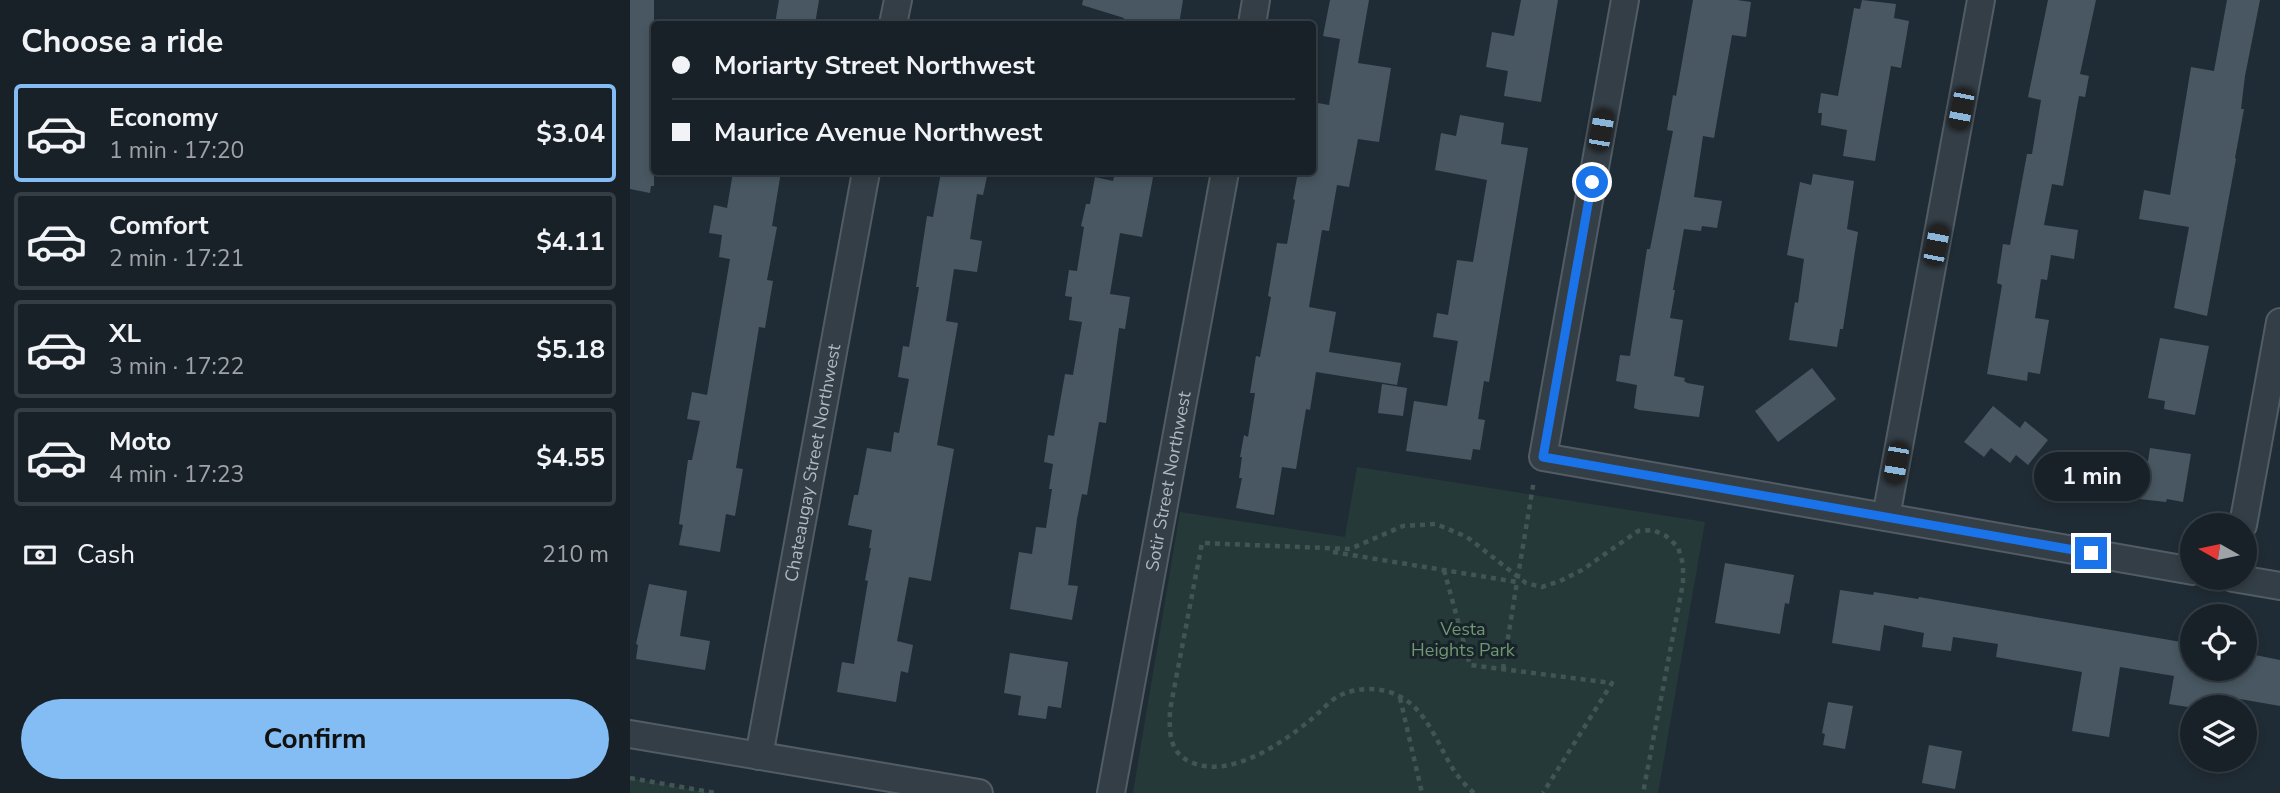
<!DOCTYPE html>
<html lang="en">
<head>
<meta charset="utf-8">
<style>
	:root { --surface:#182128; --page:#252e34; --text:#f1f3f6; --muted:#9fa3a8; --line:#363e45; --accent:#83bdf3 }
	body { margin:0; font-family:"Nunito Sans",sans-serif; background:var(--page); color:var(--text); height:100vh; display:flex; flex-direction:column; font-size:26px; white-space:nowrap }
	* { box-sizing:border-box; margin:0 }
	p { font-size:23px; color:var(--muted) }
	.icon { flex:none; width:38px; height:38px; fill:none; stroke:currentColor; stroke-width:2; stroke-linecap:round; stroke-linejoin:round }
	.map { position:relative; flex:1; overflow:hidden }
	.side { display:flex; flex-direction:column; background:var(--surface); width:630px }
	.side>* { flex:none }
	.banner { position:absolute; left:21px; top:21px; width:665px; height:154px; border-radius:7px; box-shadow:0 4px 10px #0003,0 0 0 2px var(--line); display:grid; align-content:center; height:154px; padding:0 21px; background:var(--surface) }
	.needle { width:46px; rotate:279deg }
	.controls { position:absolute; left:1550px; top:513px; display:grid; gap:14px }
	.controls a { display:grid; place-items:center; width:77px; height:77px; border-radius:50%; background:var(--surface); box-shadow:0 4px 10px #0003,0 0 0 2px var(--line); font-size:35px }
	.end { position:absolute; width:32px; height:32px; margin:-16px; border:9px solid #1a73e8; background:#fff; box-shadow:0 0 0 4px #fff }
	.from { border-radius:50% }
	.bubble { position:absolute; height:49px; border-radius:24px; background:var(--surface); box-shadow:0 4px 10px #0003,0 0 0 2px var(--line); font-size:23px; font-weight:700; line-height:49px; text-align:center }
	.car { position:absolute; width:21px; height:42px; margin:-21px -10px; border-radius:9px; box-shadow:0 0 5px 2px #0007; background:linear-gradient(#222 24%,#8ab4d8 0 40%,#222 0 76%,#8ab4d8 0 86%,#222 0) }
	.banner b { display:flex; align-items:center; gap:24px; height:66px; font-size:26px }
	.banner b+b { border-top:2px solid var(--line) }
	.banner i { width:18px; height:18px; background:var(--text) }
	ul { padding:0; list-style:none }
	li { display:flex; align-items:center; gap:21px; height:98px; margin:0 14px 10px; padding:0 7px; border:4px solid var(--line); border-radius:7px }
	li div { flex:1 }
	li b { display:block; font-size:26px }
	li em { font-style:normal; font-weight:700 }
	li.current { border-color:var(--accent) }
	li>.icon { width:63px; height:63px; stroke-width:1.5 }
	h2 { padding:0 21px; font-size:32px; line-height:84px }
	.pay { display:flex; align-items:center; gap:18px; height:77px; padding:0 21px; font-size:26px }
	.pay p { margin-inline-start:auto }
	.primary-button { display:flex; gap:14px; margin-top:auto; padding:14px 21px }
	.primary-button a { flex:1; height:80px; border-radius:42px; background:var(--accent); color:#111; font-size:28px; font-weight:700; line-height:80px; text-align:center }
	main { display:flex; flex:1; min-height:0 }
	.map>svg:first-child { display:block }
	.green { fill:#253a38 }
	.building { fill:#485761 }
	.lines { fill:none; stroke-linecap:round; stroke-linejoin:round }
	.minor-casing { stroke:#515c64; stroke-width:30 }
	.path { stroke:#425555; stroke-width:4.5; stroke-dasharray:5 5; stroke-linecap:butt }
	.minor { stroke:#343e46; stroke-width:26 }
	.route { stroke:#1a73e8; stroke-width:9 }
	.labels { text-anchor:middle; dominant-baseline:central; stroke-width:6; stroke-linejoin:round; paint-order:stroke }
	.street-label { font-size:18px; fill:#aeb9c3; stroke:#19232a }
	.park-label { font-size:18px; fill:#6f9772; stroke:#19232a }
</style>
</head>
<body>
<main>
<section class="side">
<h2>Choose a ride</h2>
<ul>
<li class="current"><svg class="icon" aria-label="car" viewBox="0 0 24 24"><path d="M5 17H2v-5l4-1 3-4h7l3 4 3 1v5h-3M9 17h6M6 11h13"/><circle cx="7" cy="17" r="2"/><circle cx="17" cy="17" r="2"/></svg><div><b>Economy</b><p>1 min · 17:20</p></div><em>$3.04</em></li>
<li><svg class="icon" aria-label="car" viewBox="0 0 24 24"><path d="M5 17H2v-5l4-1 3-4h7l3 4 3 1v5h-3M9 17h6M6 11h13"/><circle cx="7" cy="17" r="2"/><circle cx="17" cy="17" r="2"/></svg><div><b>Comfort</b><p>2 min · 17:21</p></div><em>$4.11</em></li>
<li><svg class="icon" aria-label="car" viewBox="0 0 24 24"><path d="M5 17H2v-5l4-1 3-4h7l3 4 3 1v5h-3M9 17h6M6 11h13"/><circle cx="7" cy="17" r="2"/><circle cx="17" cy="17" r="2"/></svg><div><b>XL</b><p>3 min · 17:22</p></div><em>$5.18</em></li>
<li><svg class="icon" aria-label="car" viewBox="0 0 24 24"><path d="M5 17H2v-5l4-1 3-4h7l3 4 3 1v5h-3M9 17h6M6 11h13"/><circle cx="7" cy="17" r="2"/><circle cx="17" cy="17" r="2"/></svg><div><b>Moto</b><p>4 min · 17:23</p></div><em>$4.55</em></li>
</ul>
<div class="pay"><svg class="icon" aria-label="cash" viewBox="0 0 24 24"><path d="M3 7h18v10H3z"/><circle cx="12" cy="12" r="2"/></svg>Cash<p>210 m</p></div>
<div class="primary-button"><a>Confirm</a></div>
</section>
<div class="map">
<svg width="1650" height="793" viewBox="0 0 1650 793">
	<rect width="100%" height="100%" fill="#202c35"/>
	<g class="green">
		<polygon points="727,467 1075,522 1028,793 503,793 550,512 715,537"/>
		<polygon points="0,778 81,793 0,793"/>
	</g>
	<g class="building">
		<polygon points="0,0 24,0 24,186 21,186 20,193 0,189"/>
		<polygon points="149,0 189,0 185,24 145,24"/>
		<polygon points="453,0 553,0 549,24 492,24 494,18 452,5"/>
		<polygon points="700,0 739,0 728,63 761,68 749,142 728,139 719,187 707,185 699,231 692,230 679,307 706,312 699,352 771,363 767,385 686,372 680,410 676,409 666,469 652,467 644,515 606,508 612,478 609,478 612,457 610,457 614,435 618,437 625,393 620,393 626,356 630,357 641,297 638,296 647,243 657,244 665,200 663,199 668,172 682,172 682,102 699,105 710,39 693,36"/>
		<polygon points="891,0 928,0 911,102 874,96 878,71 856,67 862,32 884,36"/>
		<polygon points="1063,0 1107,0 1121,2 1116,37 1102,35 1084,138 1073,136 1064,197 1092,201 1087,228 1072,226 1071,231 1054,229 1043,290 1045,290 1040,318 1053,320 1044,376 1055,378 1054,381 1057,383 1074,386 1069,417 1009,410 1004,408 1007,385 986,381 990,355 1000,356 1017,249 1020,249 1043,131 1037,130 1043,95 1046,96"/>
		<polygon points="1232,0 1266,4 1264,18 1279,21 1271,68 1261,66 1245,161 1213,156 1217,130 1191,125 1192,113 1188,113 1191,93 1208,96 1224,8 1230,9"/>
		<polygon points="1418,0 1466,0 1450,74 1459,76 1455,97 1449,96 1433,186 1422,184 1414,225 1448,230 1444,259 1421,255 1417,280 1411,279 1405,318 1419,320 1410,374 1398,372 1397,381 1357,374 1372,285 1367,283 1373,244 1380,245 1397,154 1402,154 1411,100 1398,97"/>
		<polygon points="1597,0 1630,0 1615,76 1611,109 1614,109 1605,158 1606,159 1577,316 1544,308 1559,227 1509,219 1514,190 1540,195 1561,67 1584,71"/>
		<polygon points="830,115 874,123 871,144 898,148 859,382 854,381 848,419 855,420 850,450 843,449 841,460 776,451 784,401 817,406 828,341 803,337 807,313 818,315 827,260 843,262 857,180 805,170 811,133 826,136"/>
		<polygon points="103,172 151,172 142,226 147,227 137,280 143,281 135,328 129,327 106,468 113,469 105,516 96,514 90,552 49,545 53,525 49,524 58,460 62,460 70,421 57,419 62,392 77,395 100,259 89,257 92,235 79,233 84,205 97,208"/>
		<polygon points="311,172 358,172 353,195 347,194 340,239 352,241 347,272 324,269 316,321 328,323 307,445 324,449 301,581 279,577 267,641 283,645 278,673 271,671 266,702 207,692 212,662 224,664 238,581 235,580 241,548 239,548 242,530 218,525 224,495 228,495 237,448 261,452 264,432 269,433 279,379 268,377 273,346 279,347 289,287 286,287 297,216 303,217"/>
		<polygon points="485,172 524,172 512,237 490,233 480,294 500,297 495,329 489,328 476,423 469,422 457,495 452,494 447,519 438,585 448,586 442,620 380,609 389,552 402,554 406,527 416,528 422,489 419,489 423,464 414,462 418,435 424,436 435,374 443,375 452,322 439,320 442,297 435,296 439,270 447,271 454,227 451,226 456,204 460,204 465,177 483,181"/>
		<polygon points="1183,174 1224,181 1217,229 1228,232 1213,329 1210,329 1207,347 1159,340 1165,302 1168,303 1174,259 1157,255 1170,182 1181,185"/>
		<polygon points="1530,338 1579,346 1565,415 1534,409 1535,401 1518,398"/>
		<polygon points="1182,368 1206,399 1148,442 1125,411"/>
		<polygon points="752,384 777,388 773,416 748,413"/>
		<polygon points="1363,406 1390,428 1395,421 1418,440 1398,465 1386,455 1380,463 1361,448 1354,457 1334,442"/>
		<polygon points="1520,448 1561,454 1553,502 1537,499 1536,502 1509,499 1510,495 1468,488 1474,454 1518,461"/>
		<polygon points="1095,563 1164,575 1159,604 1155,603 1150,634 1085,623"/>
		<polygon points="19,584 57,591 50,636 80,641 75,670 6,659 8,645 6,644"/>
		<polygon points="1210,590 1243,595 1244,592 1288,599 1289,597 1563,644 1563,668 1615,668 1615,653 1650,660 1650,706 1610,699 1609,707 1558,707 1539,704 1544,676 1490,667 1479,737 1442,731 1452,672 1366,657 1368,644 1323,637 1321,651 1292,647 1294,633 1254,625 1250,651 1202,643"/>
		<polygon points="380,653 438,662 431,708 418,706 416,719 388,715 391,696 374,693"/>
		<polygon points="1198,702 1223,706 1215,749 1193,745 1195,734 1192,733"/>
		<polygon points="1299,745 1332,751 1325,789 1292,783"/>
	</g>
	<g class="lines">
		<defs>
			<g id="minor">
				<polyline points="995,0 913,457 1563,571"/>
				<polyline points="263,24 268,0"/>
				<polyline points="622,24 626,0"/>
				<polyline points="1256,517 1351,0"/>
				<polyline points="1613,525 1650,322"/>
				<polyline points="1603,578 1650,586"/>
				<polyline points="0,734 349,793"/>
				<path id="s1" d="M 129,756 L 236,172"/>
				<path id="s2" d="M 481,793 L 595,172"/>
			</g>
		</defs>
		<use href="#minor" class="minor-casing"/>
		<g class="path">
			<polyline points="703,552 887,582 904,480"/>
			<polyline points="814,570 840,665 982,683 913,793"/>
			<polyline points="873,669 887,582"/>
			<polyline points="770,698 792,793"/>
			<polyline points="0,778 86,793"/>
			<path d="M 844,793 C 836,786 828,777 823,769 C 808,745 797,710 769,696 C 752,687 730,687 713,694 C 700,699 690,713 679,721 C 651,744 601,778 563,763 C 539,754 539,733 540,710 L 572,543 L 720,549 L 773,526 L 806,524 L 837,537 L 896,583 L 912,587 L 930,581 L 952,570 L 1008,531 L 1023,530 L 1036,536 L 1048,547 L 1053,564 L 1053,583 L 1013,793"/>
		</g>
		<use href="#minor" class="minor"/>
	</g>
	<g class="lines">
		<polyline class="route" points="962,182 913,457 1461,553"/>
	</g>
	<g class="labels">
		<g class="street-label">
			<text stroke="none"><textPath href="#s1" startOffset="298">Chateaugay Street Northwest</textPath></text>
			<text stroke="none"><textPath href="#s2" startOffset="317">Sotir Street Northwest</textPath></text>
		</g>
		<g class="park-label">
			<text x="833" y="629">Vesta<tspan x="833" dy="21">Heights Park</tspan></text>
		</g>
	</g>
</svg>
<div class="controls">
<a><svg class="needle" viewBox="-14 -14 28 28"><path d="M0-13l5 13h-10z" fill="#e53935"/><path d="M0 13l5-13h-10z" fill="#9fa3a8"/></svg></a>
<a><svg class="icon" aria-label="locate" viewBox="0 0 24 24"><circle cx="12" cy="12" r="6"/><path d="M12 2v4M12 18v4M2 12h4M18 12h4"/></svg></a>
<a><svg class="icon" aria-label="layers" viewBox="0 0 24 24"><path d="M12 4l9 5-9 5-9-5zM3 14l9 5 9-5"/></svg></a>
</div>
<i class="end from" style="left:962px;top:182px"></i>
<i class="end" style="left:1461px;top:553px"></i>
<div class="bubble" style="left:1404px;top:452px;width:116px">1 min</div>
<i class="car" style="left:1331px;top:109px;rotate:191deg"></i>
<i class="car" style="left:971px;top:130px;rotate:10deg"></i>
<i class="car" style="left:1306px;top:245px;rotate:11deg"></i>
<i class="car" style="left:1266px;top:463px;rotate:190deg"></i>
<div class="banner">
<b><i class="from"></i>Moriarty Street Northwest</b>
<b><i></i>Maurice Avenue Northwest</b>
</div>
</div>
</main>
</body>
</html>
